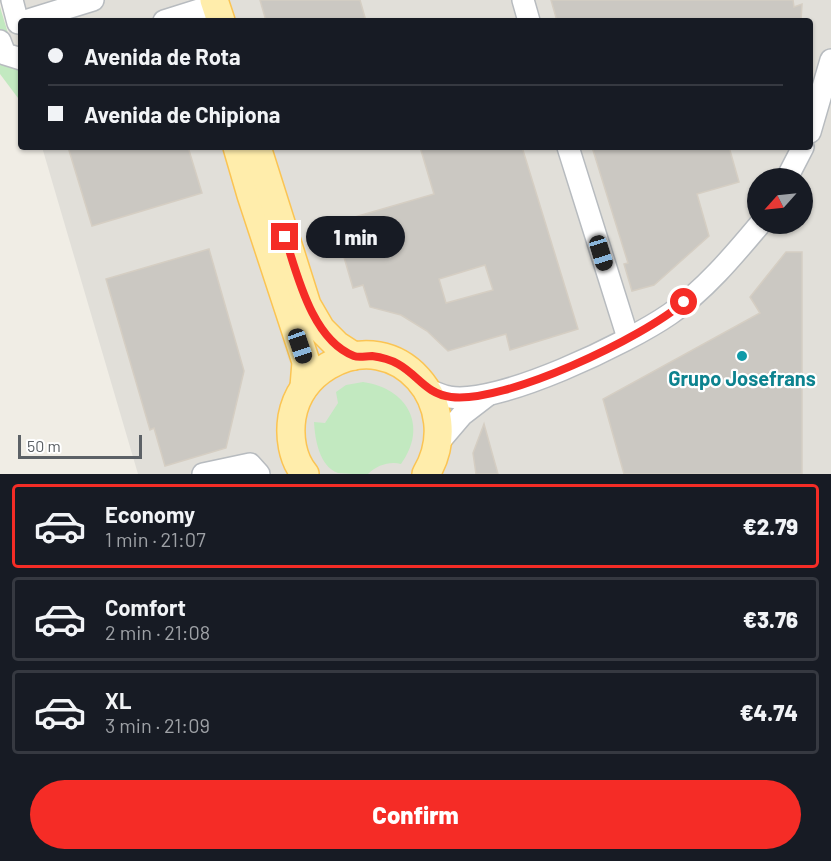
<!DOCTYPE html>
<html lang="en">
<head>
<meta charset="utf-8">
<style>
	:root { --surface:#171b24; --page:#20242c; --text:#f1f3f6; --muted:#9ea1a6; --line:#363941; --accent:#f52c26 }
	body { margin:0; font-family:Barlow,sans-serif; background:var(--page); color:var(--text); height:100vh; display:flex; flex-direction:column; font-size:22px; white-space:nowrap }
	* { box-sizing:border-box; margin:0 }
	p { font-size:20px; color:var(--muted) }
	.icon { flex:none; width:33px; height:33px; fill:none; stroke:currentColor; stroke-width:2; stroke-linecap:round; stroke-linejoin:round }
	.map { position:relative; height:474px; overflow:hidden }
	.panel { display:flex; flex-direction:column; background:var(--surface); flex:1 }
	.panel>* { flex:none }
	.hud { position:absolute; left:18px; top:18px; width:795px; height:132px; border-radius:6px; box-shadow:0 2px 4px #0004; display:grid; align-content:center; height:132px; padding:0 30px; background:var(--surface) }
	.needle { width:39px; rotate:243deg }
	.fabs { position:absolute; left:747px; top:168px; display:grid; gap:12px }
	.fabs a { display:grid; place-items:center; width:66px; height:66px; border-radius:50%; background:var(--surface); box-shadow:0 2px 4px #0004; font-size:30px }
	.scale { position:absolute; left:18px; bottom:15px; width:124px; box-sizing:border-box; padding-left:6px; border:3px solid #5c6166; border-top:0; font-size:16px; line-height:21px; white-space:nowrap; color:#5c6166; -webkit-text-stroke:4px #fff; paint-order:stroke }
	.end { position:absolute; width:27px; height:27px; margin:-14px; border:8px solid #f52c26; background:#fff; box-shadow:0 0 0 3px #fff }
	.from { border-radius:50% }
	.bubble { position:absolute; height:42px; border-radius:21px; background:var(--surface); box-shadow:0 2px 4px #0004; font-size:20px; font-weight:800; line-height:42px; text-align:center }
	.car { position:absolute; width:18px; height:36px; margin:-18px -9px; border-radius:8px; box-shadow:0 0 4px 2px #0007; background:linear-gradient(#222 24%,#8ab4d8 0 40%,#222 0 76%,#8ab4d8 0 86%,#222 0) }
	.hud b { display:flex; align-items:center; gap:21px; height:57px; font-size:22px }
	.hud b+b { border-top:2px solid var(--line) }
	.hud i { width:15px; height:15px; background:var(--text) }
	ul { padding:10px 0 0; list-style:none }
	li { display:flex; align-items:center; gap:18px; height:84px; margin:0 12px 9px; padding:0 18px; border:3px solid var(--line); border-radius:6px }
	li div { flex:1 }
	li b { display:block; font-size:22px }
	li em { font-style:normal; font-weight:800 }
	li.active { border-color:var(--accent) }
	li>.icon { width:54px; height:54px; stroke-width:1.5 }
	.cta { display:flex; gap:12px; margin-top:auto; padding:12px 30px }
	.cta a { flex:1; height:69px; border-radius:36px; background:var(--accent); color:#fff; font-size:24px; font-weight:800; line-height:69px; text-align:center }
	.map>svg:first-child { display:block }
	.industrial { fill:#e1dfd9; fill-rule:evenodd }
	.green { fill:#c2e9c0 }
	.building { fill:#cbc8c2; stroke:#d5cec3; stroke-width:1.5; fill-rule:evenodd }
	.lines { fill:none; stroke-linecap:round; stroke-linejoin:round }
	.minor-casing { stroke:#b7bbbf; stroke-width:24 }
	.major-casing { stroke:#fbc453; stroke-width:30 }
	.minor { stroke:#fff; stroke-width:21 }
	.major { stroke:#ffedab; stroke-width:27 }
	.route { stroke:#f52c26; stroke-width:8 }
	.culture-dot { fill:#0f9aa8; stroke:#fff; stroke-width:2 }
	.labels { text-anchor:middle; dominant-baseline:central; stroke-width:4.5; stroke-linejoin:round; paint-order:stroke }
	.culture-label { font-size:20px; font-weight:bold; fill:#0d838f; stroke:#fff }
</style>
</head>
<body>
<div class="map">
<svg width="831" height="474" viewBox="0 0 831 474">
	<rect width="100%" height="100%" fill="#f0ede5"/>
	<path class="industrial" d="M 0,0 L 831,0 L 831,474 L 138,474 L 42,147 L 810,147 L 810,21 L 21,21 L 21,74 ZM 758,178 L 802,178 L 802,224 L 758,224 Z"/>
	<g class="green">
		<polygon points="0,7 21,76 21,102 0,74"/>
		<path d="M 363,382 C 407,388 429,426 401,464 C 390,461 377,465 368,474 C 359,474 347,474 338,473 C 319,466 315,439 314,422 L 325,423 L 338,403 L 336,392 L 346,385 Z"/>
	</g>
	<g class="building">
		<polygon points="260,0 360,0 366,21 266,21"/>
		<polygon points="551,0 793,0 794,7 802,4 801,21 557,21"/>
		<polygon points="68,147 188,147 202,193 92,226"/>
		<path d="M 420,147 L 522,147 L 578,329 L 510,350 L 506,334 L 448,351 L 427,331 L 401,315 L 370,307 L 363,285 L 353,288 L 334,223 L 434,194 ZM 485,265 L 493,290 L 446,303 L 439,279 Z"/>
		<polygon points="592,147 729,147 739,182 697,194 709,236 654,285 632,291 624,264 628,263"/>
		<polygon points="209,249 244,371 226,448 165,466 154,428 150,430 106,279"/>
		<polygon points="786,252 802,252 802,474 624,474 603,399 760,313 750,297"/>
		<polygon points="484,424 498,474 476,474 473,453"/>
	</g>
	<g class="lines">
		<defs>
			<g id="minor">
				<polyline points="12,0 18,23 21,22"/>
				<polyline points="523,0 529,21"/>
				<polyline points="25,21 93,0"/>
				<polyline points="164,21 199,10"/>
				<polyline points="0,41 5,54 21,59"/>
				<polyline points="810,132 831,60"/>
				<polyline points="568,147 628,338"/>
				<polyline points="787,178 803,147"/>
				<path d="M 428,390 C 435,392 442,396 449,397 C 498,406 628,343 670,314 C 704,291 734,255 760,224"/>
				<polyline points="439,442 462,415 488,395"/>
				<polyline points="203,474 250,464 259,474"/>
			</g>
			<g id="major">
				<polyline points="214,0 221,21"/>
				<polyline points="237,147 251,195 306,362 304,387"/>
				<polyline points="257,147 307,305 321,329 337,345 354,356"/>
				<path d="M 305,474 C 292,459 289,436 292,417 C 296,395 308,378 328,366 C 397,325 467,405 426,474"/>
			</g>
		</defs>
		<use href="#minor" class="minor-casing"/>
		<use href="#major" class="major-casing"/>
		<use href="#minor" class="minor"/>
		<use href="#major" class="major"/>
	</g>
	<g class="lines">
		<path class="route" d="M 285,237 C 297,274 312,340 354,356 C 359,358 366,356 372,356 C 380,357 391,360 398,364 C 418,375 426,394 451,397 C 504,404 643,338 684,302"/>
	</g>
	<circle class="culture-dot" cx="742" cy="356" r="6"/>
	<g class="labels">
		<g class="culture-label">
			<text x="742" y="378">Grupo Josefrans</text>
		</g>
	</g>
</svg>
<div class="fabs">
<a><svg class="needle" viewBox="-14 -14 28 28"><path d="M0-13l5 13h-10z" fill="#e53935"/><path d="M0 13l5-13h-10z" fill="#9ea1a6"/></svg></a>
</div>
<div class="scale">50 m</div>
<i class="end from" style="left:684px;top:302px"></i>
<i class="end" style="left:285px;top:237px"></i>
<div class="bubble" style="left:306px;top:216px;width:99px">1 min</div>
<i class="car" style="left:601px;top:253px;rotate:163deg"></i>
<i class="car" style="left:300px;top:346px;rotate:161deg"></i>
<div class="hud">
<b><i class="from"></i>Avenida de Rota</b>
<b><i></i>Avenida de Chipiona</b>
</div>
</div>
<section class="panel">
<ul>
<li class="active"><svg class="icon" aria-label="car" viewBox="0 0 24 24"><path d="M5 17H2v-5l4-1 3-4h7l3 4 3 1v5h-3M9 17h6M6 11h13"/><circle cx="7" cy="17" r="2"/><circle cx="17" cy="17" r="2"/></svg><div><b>Economy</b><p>1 min · 21:07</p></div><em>€2.79</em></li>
<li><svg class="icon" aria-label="car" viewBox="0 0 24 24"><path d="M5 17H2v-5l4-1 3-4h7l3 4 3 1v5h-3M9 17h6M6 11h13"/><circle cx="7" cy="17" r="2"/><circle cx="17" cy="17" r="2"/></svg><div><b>Comfort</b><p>2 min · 21:08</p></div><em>€3.76</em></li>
<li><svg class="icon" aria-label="car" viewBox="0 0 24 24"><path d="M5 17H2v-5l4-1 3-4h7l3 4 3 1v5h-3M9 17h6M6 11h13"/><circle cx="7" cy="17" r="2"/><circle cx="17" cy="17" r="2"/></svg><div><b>XL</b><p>3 min · 21:09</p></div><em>€4.74</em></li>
</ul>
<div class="cta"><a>Confirm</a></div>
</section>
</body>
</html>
